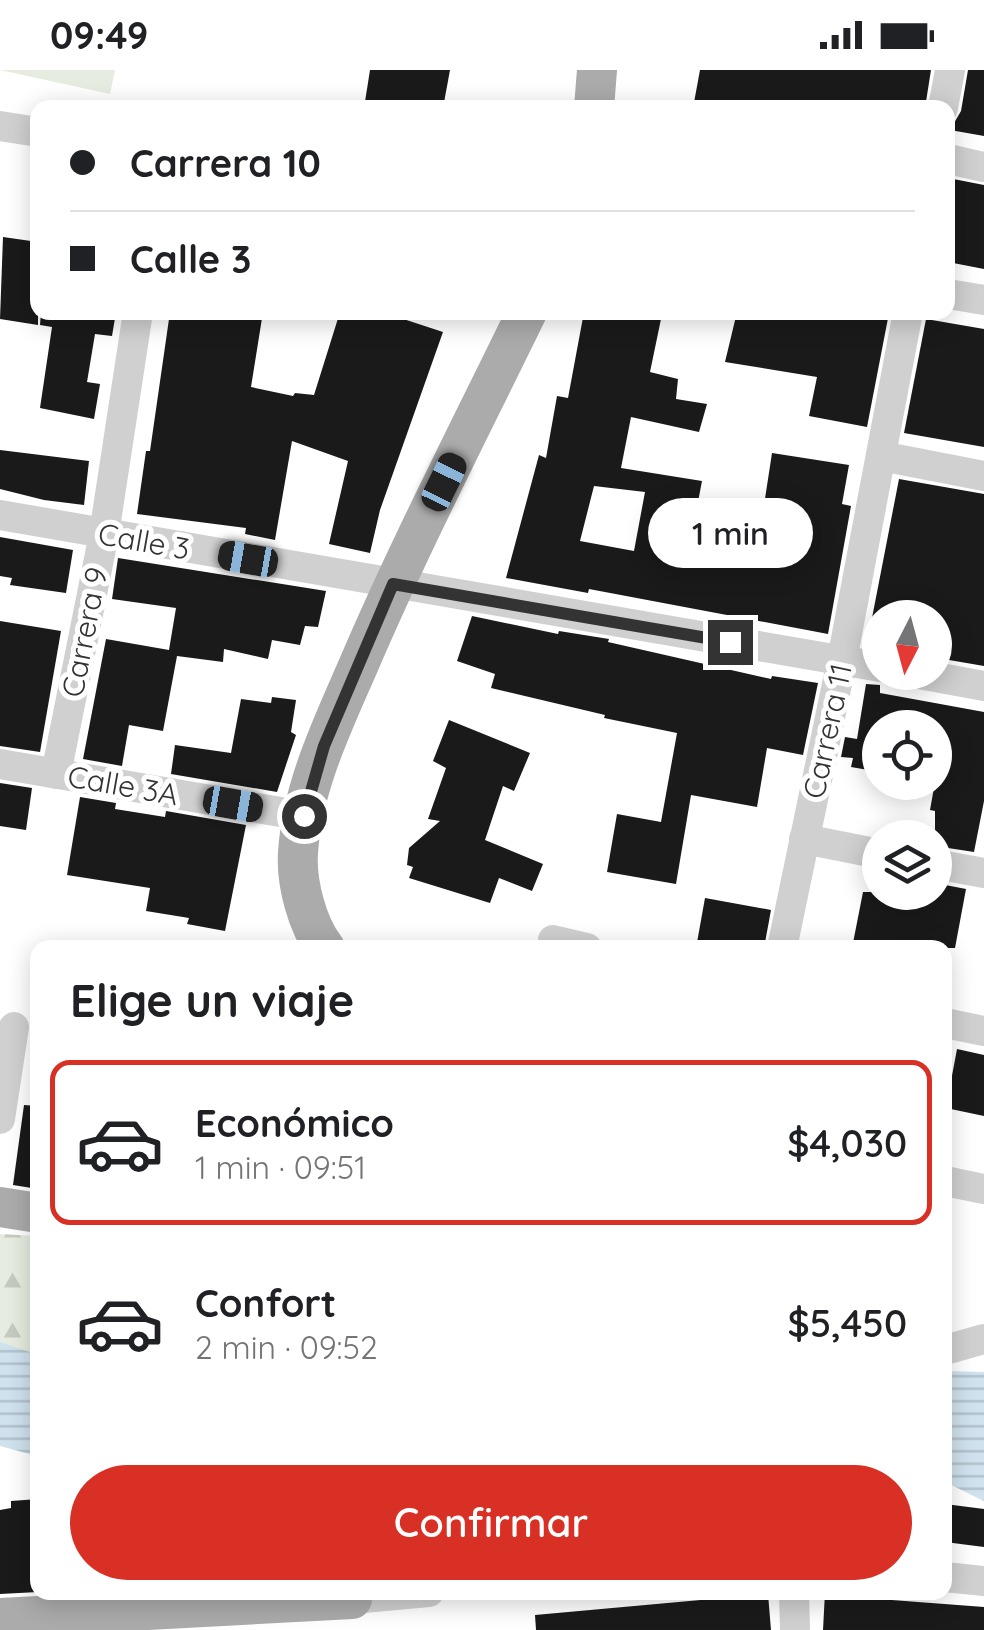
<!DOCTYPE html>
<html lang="es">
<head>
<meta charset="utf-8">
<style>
	:root { --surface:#fff; --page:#f6f6f6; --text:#202124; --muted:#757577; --line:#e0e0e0; --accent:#d93025 }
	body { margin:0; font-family:Quicksand,sans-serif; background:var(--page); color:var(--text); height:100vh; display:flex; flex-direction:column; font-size:38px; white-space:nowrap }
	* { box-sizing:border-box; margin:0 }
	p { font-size:32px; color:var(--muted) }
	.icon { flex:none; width:55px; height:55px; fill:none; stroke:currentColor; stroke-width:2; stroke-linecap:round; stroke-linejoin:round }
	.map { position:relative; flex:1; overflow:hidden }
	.details { position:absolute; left:30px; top:870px; width:922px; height:660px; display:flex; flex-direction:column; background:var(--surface); border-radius:20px; box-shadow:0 5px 25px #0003 }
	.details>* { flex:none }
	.banner { position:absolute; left:30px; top:30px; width:925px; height:220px; border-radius:20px; box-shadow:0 5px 25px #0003; display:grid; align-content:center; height:220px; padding:0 40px; background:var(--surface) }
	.needle { width:65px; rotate:186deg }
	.tools { position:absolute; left:862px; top:530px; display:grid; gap:20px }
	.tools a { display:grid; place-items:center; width:90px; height:90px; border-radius:50%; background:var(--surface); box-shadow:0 5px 25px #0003; font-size:50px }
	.end { position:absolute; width:45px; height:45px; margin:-22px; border:12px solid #333; background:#fff; box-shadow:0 0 0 5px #fff }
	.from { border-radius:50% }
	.bubble { position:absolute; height:70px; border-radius:35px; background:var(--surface); box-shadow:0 5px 25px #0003; font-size:32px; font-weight:600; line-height:70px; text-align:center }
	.car { position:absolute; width:30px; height:60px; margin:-30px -15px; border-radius:12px; box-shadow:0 0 8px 2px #0007; background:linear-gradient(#222 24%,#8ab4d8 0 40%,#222 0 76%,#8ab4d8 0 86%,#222 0) }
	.banner b { display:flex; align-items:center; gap:35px; height:95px; font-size:38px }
	.banner b+b { border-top:2px solid var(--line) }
	.banner i { width:25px; height:25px; background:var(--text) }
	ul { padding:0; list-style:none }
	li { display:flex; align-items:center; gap:30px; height:165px; margin:0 20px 15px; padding:0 20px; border:5px solid transparent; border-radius:20px }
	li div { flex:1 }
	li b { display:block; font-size:38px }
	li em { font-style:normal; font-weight:600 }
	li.on { border-color:var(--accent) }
	li>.icon { width:90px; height:90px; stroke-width:1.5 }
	h2 { padding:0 40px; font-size:45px; line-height:120px }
	.action { display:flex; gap:20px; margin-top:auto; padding:20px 40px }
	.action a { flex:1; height:115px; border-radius:60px; background:var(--accent); color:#fff; font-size:40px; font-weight:600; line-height:115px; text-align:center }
	.status { display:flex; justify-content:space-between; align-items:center; height:70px; padding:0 50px; background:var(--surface); direction:ltr }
	.status svg { height:28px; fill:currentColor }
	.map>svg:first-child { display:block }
	.green { fill:#e6ecdf }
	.forest { fill:url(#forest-firs) }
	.water { fill:url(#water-rules) }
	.building { fill:#1a1a1a; fill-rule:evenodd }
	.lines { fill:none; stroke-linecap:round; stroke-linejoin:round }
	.minor { stroke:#d0d0d0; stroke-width:30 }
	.major { stroke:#ababab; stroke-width:40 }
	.route { stroke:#333; stroke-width:12 }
	.labels { text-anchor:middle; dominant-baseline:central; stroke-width:10; stroke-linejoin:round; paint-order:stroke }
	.street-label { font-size:30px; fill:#333; stroke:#fff }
</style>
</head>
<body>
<div class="status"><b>09:49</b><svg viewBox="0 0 49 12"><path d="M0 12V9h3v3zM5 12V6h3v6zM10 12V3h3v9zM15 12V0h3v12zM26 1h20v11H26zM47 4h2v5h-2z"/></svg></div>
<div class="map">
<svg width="984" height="1560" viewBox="0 0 984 1560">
	<defs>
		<pattern id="forest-firs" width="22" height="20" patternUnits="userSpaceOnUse" patternTransform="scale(2.5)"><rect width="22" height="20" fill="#e6ecdf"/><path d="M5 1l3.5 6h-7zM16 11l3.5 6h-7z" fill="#c6cbc0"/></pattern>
		<pattern id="water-rules" width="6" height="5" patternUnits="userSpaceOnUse" patternTransform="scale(2.5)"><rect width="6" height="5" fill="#cfe2ee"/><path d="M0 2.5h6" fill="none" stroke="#b2c2cd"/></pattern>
	</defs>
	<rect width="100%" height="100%" fill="#fff"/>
	<polygon class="green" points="0,0 115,0 110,24"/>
	<polygon class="forest" points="0,1164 37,1166 37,1329 0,1331"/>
	<g class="water">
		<polygon points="0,1272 30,1282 37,1293 37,1386 0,1376"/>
		<polygon points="945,1301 984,1302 984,1431 945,1412"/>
	</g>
	<g class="building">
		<polygon points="370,0 450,0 443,38 364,38"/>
		<polygon points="700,0 931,0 925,38 693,38"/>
		<polygon points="968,0 984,0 984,66 950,60 961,41"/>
		<polygon points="948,108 984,115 984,199 948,192"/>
		<polygon points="3,167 38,172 38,255 0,249"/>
		<polygon points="41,242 116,242 112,266 95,264 87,312 100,314 94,349 40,338 52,257 40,255"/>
		<polygon points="170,242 263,242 251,317 293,326 295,323 314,325 340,242 382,242 443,262 380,440 370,483 329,474 348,391 292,371 275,470 245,464 246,458 137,444 146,381 150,381"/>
		<path d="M 584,242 L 629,242 L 661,249 L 650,302 L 678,309 L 676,329 L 707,334 L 699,362 L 631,347 L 621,398 L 702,411 L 694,453 L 700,453 L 698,470 L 757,481 L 772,383 L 849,395 L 842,434 L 851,436 L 828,564 L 589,519 L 588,523 L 506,508 L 539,385 L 546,388 L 557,326 L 568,328 ZM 594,416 L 645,422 L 634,481 L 580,471 Z"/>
		<polygon points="737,242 889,243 867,357 809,346 817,307 725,292"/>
		<polygon points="926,249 984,259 984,377 904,363"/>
		<polygon points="0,380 89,391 84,435 44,430 0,419"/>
		<polygon points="899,409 984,424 984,596 949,590 948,585 935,583 935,548 872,548"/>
		<polygon points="0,467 73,480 66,523 10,515 12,508 0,506"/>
		<polygon points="118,488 326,521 318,557 305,556 300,575 272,570 268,589 224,579 223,592 177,586 163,661 129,655 122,696 83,689 106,569 169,580 176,538 112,529"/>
		<polygon points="472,546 558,564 559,561 609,569 608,572 771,609 772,606 818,613 803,685 767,678 757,737 691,725 676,814 607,802 617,744 661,752 677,663 604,648 605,645 491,618 495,604 457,591"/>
		<polygon points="0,551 61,561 40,682 0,676"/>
		<polygon points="866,614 880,615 880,623 984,642 984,731 974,782 935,776 935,741 930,740 935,712 935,658 880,658 880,702 851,697 853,688 841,687 845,667 857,669"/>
		<polygon points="272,627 296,630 291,662 296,665 277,722 171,704 175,675 231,683 241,629 271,633"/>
		<polygon points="449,650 530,683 514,721 503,716 485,770 543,794 532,821 499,808 490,833 409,808 413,797 407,795 409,778 440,751 428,749 446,698 433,691"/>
		<polygon points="0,713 32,718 26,760 0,756"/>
		<polygon points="80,727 116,733 115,739 165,747 166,741 246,755 225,861 187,854 189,848 146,841 150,818 67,805"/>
		<polygon points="935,813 966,819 955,878 852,878 863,822 935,822"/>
		<polygon points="705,828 771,840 764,878 696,878"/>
		<polygon points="957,979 984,985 984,1046 946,1038"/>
		<polygon points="24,1035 38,1036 38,1119 13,1115"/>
		<polygon points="38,1429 38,1522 0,1524 0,1440 11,1438 11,1431"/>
		<polygon points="945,1434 984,1439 984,1477 945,1472"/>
		<polygon points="825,1522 852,1522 852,1527 984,1537 984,1560 823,1560"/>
		<polygon points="768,1524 771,1560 536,1560 535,1545"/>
	</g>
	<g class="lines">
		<g class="minor">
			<polyline points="943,38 950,0"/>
			<polyline points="0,56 38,62"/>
			<polyline points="948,89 984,97"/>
			<polyline points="948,224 984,230"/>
			<polyline points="881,386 984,406"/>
			<polyline points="0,445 880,597"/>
			<polyline points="908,602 984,616"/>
			<polyline points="0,694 304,746"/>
			<polyline points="56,704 104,464 138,242"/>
			<polyline points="804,769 880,784"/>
			<polyline points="935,794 984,803"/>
			<polyline points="553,870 587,878"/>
			<polyline points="782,878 842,590 908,242"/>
			<polyline points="945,953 984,961"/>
			<polyline points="0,1049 14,957"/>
			<polyline points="945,1111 984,1119"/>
			<polyline points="945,1280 984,1269"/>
			<polyline points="945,1507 984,1511"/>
			<polyline points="794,1522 795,1560"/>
			<polyline points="352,1529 429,1522"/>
		</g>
		<g class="major">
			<polyline points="594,38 597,0"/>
			<path d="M 325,878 C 307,855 296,812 298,783 C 302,717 333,654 359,594 C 410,475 470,359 527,242"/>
			<polyline points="0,1137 38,1143"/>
			<polyline points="0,1548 352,1529 353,1522"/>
		</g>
	</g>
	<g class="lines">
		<polyline class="route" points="304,746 324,676 393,514 730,572"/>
	</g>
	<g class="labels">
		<g class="street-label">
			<text transform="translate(144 471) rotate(10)">Calle 3</text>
			<text transform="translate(84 562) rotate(-79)">Carrera 9</text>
			<text transform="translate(827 661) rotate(-78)">Carrera 11</text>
			<text transform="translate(123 715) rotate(10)">Calle 3A</text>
		</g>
	</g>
</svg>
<div class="tools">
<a><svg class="needle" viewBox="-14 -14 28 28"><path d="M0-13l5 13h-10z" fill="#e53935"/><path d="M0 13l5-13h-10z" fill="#757577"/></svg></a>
<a><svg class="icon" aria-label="locate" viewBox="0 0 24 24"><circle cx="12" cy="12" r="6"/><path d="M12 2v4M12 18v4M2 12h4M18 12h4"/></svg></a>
<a><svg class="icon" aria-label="layers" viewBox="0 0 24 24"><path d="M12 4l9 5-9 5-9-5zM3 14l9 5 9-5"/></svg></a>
</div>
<i class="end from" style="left:304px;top:746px"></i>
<i class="end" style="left:730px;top:572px"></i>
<div class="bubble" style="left:648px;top:428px;width:165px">1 min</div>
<i class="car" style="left:444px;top:412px;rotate:26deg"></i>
<i class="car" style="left:248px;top:489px;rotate:280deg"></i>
<i class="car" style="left:233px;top:734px;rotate:100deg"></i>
<div class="banner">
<b><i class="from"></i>Carrera 10</b>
<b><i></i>Calle 3</b>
</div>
<section class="details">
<h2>Elige un viaje</h2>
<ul>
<li class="on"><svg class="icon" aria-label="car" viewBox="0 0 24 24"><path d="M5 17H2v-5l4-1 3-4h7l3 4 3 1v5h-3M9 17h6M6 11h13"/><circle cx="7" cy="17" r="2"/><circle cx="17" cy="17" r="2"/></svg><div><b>Económico</b><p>1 min · 09:51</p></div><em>$4,030</em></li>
<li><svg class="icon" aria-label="car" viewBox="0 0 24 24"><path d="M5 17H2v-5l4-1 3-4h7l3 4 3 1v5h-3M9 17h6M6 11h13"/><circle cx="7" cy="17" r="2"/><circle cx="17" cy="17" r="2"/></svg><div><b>Confort</b><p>2 min · 09:52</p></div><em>$5,450</em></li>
</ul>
<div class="action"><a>Confirmar</a></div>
</section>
</div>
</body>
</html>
